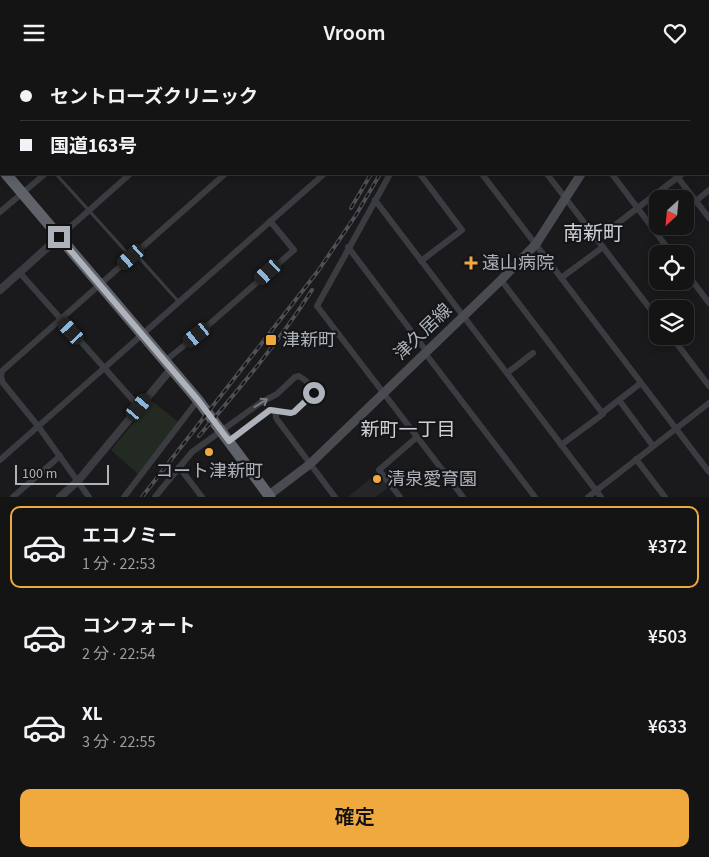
<!DOCTYPE html>
<html lang="ja">
<head>
<meta charset="utf-8">
<style>
	:root { --surface:#141415; --page:#212122; --text:#f1f3f6; --muted:#9d9ea0; --line:#333334; --accent:#f0a93e }
	body { margin:0; font-family:"Source Sans 3","Noto Sans JP",sans-serif; background:var(--page); color:var(--text); height:100vh; display:flex; flex-direction:column; font-size:19px; white-space:nowrap }
	* { box-sizing:border-box; margin:0 }
	p { font-size:16px; color:var(--muted) }
	.icon { flex:none; width:28px; height:28px; fill:none; stroke:currentColor; stroke-width:2; stroke-linecap:round; stroke-linejoin:round }
	.map { position:relative; height:432px; overflow:hidden }
	.side { display:flex; flex-direction:column; background:var(--surface); flex:1 }
	.side>* { flex:none }
	.banner { position:absolute; left:0px; top:0px; width:710px; height:110px; box-shadow:0 2px 12px #0003,0 0 0 1px var(--line); display:grid; align-content:center; height:110px; padding:0 20px; background:var(--surface) }
	.needle { width:32px; rotate:206deg }
	.fabs { position:absolute; left:649px; top:125px; display:grid; gap:10px }
	.fabs a { display:grid; place-items:center; width:45px; height:45px; border-radius:10px; background:var(--surface); box-shadow:0 2px 12px #0003,0 0 0 1px var(--line); font-size:25px }
	.scale { position:absolute; left:15px; bottom:12px; width:94px; box-sizing:border-box; padding-left:5px; border:2px solid #adb2bb; border-top:0; font-size:14px; line-height:18px; white-space:nowrap; color:#adb2bb; -webkit-text-stroke:4px #151517; paint-order:stroke }
	.end { position:absolute; width:22px; height:22px; margin:-11px; border:6px solid #adb2bb; background:#111; box-shadow:0 0 0 2px #111 }
	.from { border-radius:50% }
	.car { position:absolute; width:15px; height:30px; margin:-15px -8px; border-radius:6px; box-shadow:0 0 4px 1px #0007; background:linear-gradient(#222 24%,#8ab4d8 0 40%,#222 0 76%,#8ab4d8 0 86%,#222 0) }
	.banner b { display:flex; align-items:center; gap:18px; height:48px; font-size:19px }
	.banner b+b { border-top:1px solid var(--line) }
	.banner i { width:12px; height:12px; background:var(--text) }
	ul { padding:9px 0 0; list-style:none }
	li { display:flex; align-items:center; gap:15px; height:82px; margin:0 10px 8px; padding:0 10px; border:2px solid transparent; border-radius:10px }
	li div { flex:1 }
	li b { display:block; font-size:19px }
	li em { font-style:normal; font-weight:600 }
	li.on { border-color:var(--accent) }
	li>.icon { width:45px; height:45px; stroke-width:1.5 }
	.primary-button { display:flex; gap:10px; margin-top:auto; padding:10px 20px }
	.primary-button a { flex:1; height:58px; border-radius:10px; background:var(--accent); color:#111; font-size:20px; font-weight:600; line-height:58px; text-align:center }
	header { display:flex; justify-content:space-between; align-items:center; height:65px; padding:0 20px; background:var(--surface); font-size:22px; font-weight:600 }
	.map>svg:first-child { display:block }
	.built { fill:#262629 }
	.green { fill:#222a22 }
	.lines { fill:none; stroke-linecap:round; stroke-linejoin:round }
	.service { stroke:#3b3c41; stroke-width:3 }
	.minor { stroke:#3b3c41; stroke-width:6 }
	.tertiary { stroke:#3b3c41; stroke-width:8 }
	.secondary { stroke:#494b51; stroke-width:9 }
	.trunk { stroke:#5f6269; stroke-width:11 }
	.rail-casing { stroke:#4e5056; stroke-width:4 }
	.rail { stroke:#151517; stroke-width:2; stroke-dasharray:5.5; stroke-linecap:butt }
	.oneway { stroke:#7a7d84 }
	.route { stroke:#adb2bb; stroke-width:6 }
	.poi-dot { fill:#f0a93e; stroke:#151517; stroke-width:2 }
	.labels { text-anchor:middle; dominant-baseline:central; stroke-width:4.5; stroke-linejoin:round; paint-order:stroke }
	.poi-label { font-size:18px; fill:#adb2bb; stroke:#151517; text-anchor:start }
	.street-label { font-size:18px; fill:#adb2bb; stroke:#151517 }
	.neighbourhood-label { font-size:19px; fill:#ced1d7; stroke:#151517 }
	.quarter-label { font-size:20px; fill:#ced1d7; stroke:#151517 }
</style>
</head>
<body>
<header><svg class="icon" aria-label="menu" viewBox="0 0 24 24"><path d="M4 6h16M4 12h16M4 18h16"/></svg>Vroom<svg class="icon" aria-label="heart" viewBox="0 0 24 24"><path d="M12 20l-8-8c-3-5 5-10 8-4 3-6 11-1 8 4z"/></svg></header>
<div class="map">
<svg width="709" height="432" viewBox="0 0 709 432">
	<rect width="100%" height="100%" fill="#1a1a1c"/>
	<polygon class="built" points="378,407 390,421 376,432 348,432"/>
	<polygon class="green" points="152,336 178,357 138,409 111,385"/>
	<g class="lines">
		<g class="service">
			<polyline points="98,1 100,0"/>
			<polyline points="56,109 130,191"/>
			<polyline points="135,188 178,236"/>
		</g>
		<g class="minor">
			<polyline points="59,0 61,1"/>
			<polyline points="221,0 222,1"/>
			<polyline points="528,0 529,1"/>
			<polyline points="682,0 683,1"/>
			<polyline points="167,1 168,0"/>
			<polyline points="250,1 250,0"/>
			<polyline points="410,1 411,0"/>
			<polyline points="461,1 462,0"/>
			<polyline points="0,23 1,25"/>
			<polyline points="0,79 1,78"/>
			<polyline points="390,109 317,241 463,432"/>
			<polyline points="420,109 462,165 421,196"/>
			<polyline points="482,109 709,407"/>
			<polyline points="547,109 658,254"/>
			<polyline points="612,109 672,189"/>
			<polyline points="675,109 709,153"/>
			<polyline points="375,135 601,432"/>
			<polyline points="696,136 709,125"/>
			<polyline points="0,147 45,109"/>
			<polyline points="59,172 130,109"/>
			<polyline points="597,174 682,109"/>
			<polyline points="348,182 427,287"/>
			<polyline points="685,206 709,238"/>
			<polyline points="20,208 139,342"/>
			<polyline points="561,213 603,182"/>
			<polyline points="501,215 603,349 561,380"/>
			<polyline points="671,271 709,321"/>
			<polyline points="425,288 535,432"/>
			<polyline points="165,296 197,270 294,185 270,156"/>
			<polyline points="507,308 533,288"/>
			<polyline points="619,335 653,381"/>
			<polyline points="275,345 276,353 335,432"/>
			<polyline points="602,348 641,318"/>
			<polyline points="636,394 665,432"/>
			<polyline points="0,395 324,109"/>
			<polyline points="179,402 202,432"/>
			<polyline points="13,432 60,391"/>
			<polyline points="89,432 38,361 3,318 1,312 2,306 225,109"/>
			<polyline points="124,432 198,335"/>
			<path d="M 155,432 L 192,387 L 260,338 L 277,329 L 295,312 L 299,311 C 306,315 312,321 314,329 L 294,347 L 291,348 L 269,345 L 229,376"/>
			<polyline points="400,432 379,405 417,372"/>
			<polyline points="588,432 709,338"/>
		</g>
		<g class="tertiary">
			<polyline points="0,225 59,172"/>
			<polyline points="60,432 78,416 171,304"/>
		</g>
		<g class="secondary">
			<polyline points="650,1 651,0"/>
			<polyline points="269,430 310,399 501,215 536,179 581,109"/>
		</g>
		<polyline class="trunk" points="6,109 198,335 270,432"/>
		<defs>
			<g id="rail">
				<polyline points="424,1 424,0"/>
				<polyline points="435,1 436,0"/>
				<polyline points="351,143 371,109"/>
				<path d="M 199,371 C 239,324 279,277 312,225"/>
				<polyline points="142,432 318,206 356,150 380,109"/>
			</g>
		</defs>
		<use href="#rail" class="rail-casing"/>
		<use href="#rail" class="rail"/>
	</g>
	<defs><path id="oneway-shaft" d="M-6 0H5M1.5-3L5.5 0L1.5 3" fill="none" stroke-width="1.6" stroke-linecap="round" stroke-linejoin="round" transform="scale(1.25)"/></defs>
	<use class="oneway" href="#oneway-shaft" transform="translate(261 338) rotate(-32)"/>
	<g class="lines">
		<polyline class="route" points="59,172 198,335 229,376 270,345 291,348 294,347 314,328"/>
	</g>
	<g class="poi-dot">
		<path d="M468.5 190.5h5v5h5v5h-5v5h-5v-5h-5v-5h5z"/>
		<rect x="265" y="269" width="12" height="12" rx="2.5"/>
		<circle cx="209" cy="387" r="5"/>
		<circle cx="377" cy="414" r="5"/>
	</g>
	<g class="labels">
		<g class="poi-label">
			<text x="482" y="198">遠山病院</text>
			<text x="282" y="275">津新町</text>
			<text x="209" y="406" text-anchor="middle">コート津新町</text>
			<text x="387" y="414">清泉愛育園</text>
		</g>
		<g class="street-label">
			<text transform="translate(423 267) rotate(-44)">津久居線</text>
		</g>
		<g class="neighbourhood-label">
			<text x="408" y="365">新町一丁目</text>
		</g>
		<g class="quarter-label">
			<text x="593" y="169">南新町</text>
		</g>
	</g>
</svg>
<div class="fabs">
<a><svg class="needle" viewBox="-14 -14 28 28"><path d="M0-13l5 13h-10z" fill="#e53935"/><path d="M0 13l5-13h-10z" fill="#9d9ea0"/></svg></a>
<a><svg class="icon" aria-label="locate" viewBox="0 0 24 24"><circle cx="12" cy="12" r="6"/><path d="M12 2v4M12 18v4M2 12h4M18 12h4"/></svg></a>
<a><svg class="icon" aria-label="layers" viewBox="0 0 24 24"><path d="M12 4l9 5-9 5-9-5zM3 14l9 5 9-5"/></svg></a>
</div>
<div class="scale">100 m</div>
<i class="end from" style="left:314px;top:328px"></i>
<i class="end" style="left:59px;top:172px"></i>
<i class="car" style="left:131px;top:192px;rotate:229deg"></i>
<i class="car" style="left:268px;top:207px;rotate:228deg"></i>
<i class="car" style="left:71px;top:266px;rotate:318deg"></i>
<i class="car" style="left:197px;top:270px;rotate:231deg"></i>
<i class="car" style="left:139px;top:342px;rotate:40deg"></i>
<div class="banner">
<b><i class="from"></i>セントローズクリニック</b>
<b><i></i>国道163号</b>
</div>
</div>
<section class="side">
<ul>
<li class="on"><svg class="icon" aria-label="car" viewBox="0 0 24 24"><path d="M5 17H2v-5l4-1 3-4h7l3 4 3 1v5h-3M9 17h6M6 11h13"/><circle cx="7" cy="17" r="2"/><circle cx="17" cy="17" r="2"/></svg><div><b>エコノミー</b><p>1 分 · 22:53</p></div><em>¥372</em></li>
<li><svg class="icon" aria-label="car" viewBox="0 0 24 24"><path d="M5 17H2v-5l4-1 3-4h7l3 4 3 1v5h-3M9 17h6M6 11h13"/><circle cx="7" cy="17" r="2"/><circle cx="17" cy="17" r="2"/></svg><div><b>コンフォート</b><p>2 分 · 22:54</p></div><em>¥503</em></li>
<li><svg class="icon" aria-label="car" viewBox="0 0 24 24"><path d="M5 17H2v-5l4-1 3-4h7l3 4 3 1v5h-3M9 17h6M6 11h13"/><circle cx="7" cy="17" r="2"/><circle cx="17" cy="17" r="2"/></svg><div><b>XL</b><p>3 分 · 22:55</p></div><em>¥633</em></li>
</ul>
<div class="primary-button"><a>確定</a></div>
</section>
</body>
</html>
